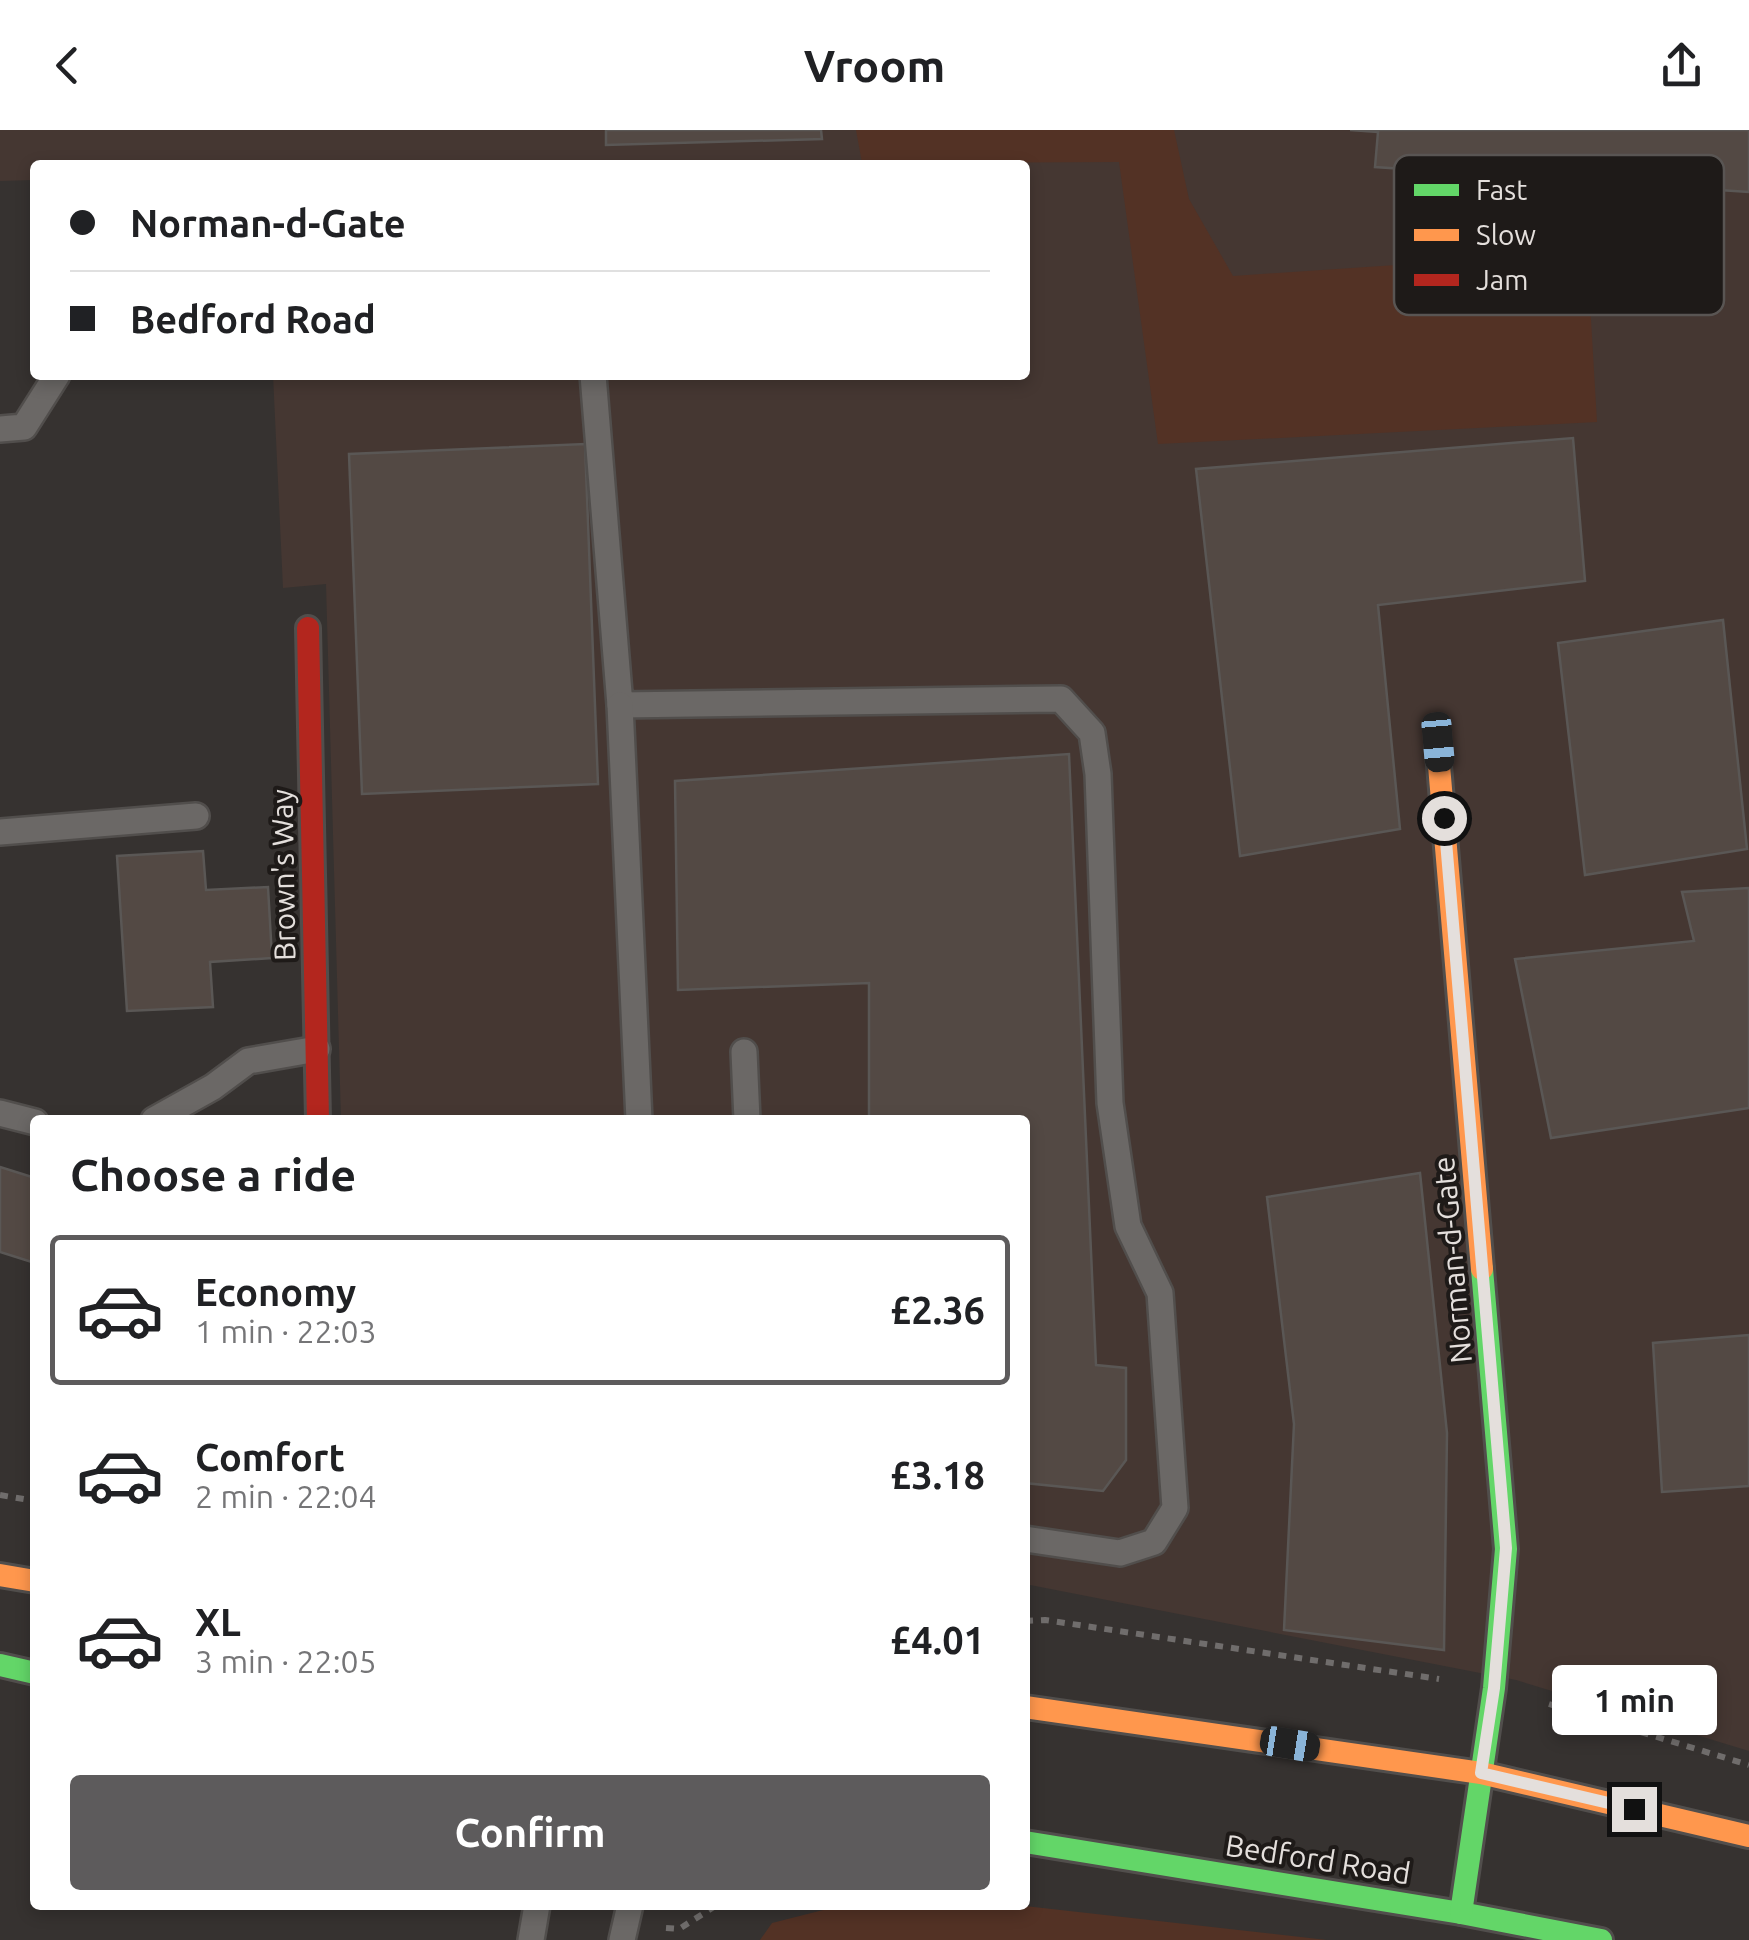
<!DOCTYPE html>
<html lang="en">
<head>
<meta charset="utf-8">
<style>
	:root { --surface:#fff; --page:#f6f6f6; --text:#202124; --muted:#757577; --line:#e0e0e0; --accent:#5d5b5c }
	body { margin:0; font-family:Ubuntu,sans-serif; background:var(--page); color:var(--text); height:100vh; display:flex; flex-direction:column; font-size:38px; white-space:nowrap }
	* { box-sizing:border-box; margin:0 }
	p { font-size:32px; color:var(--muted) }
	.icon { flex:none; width:55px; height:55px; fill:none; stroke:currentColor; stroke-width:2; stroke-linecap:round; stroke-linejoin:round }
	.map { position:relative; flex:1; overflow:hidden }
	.side { position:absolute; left:30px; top:985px; width:1000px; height:795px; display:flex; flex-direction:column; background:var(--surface); border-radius:10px; box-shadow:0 5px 15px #0003 }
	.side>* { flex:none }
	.guide { position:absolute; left:30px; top:30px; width:1000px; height:220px; border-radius:10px; box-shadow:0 5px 15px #0003; display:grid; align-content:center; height:220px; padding:0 40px; background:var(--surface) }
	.end { position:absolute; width:45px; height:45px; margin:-22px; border:12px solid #e4dfdc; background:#111; box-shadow:0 0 0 5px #111 }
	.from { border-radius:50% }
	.bubble { position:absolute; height:70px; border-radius:10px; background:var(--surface); box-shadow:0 5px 15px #0003; font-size:32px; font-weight:700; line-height:70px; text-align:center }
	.car { position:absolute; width:30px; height:60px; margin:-30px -15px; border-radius:12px; box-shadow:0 0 8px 2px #0007; background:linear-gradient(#222 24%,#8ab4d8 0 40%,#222 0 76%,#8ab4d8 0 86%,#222 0) }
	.guide b { display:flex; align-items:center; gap:35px; height:95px; font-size:38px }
	.guide b+b { border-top:2px solid var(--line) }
	.guide i { width:25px; height:25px; background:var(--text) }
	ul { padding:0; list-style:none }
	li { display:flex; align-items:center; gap:30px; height:150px; margin:0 20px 15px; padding:0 20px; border:5px solid transparent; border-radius:10px }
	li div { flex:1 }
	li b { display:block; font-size:38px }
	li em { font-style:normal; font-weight:700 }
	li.selected { border-color:var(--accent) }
	li>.icon { width:90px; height:90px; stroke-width:1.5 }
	h2 { padding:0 40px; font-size:45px; line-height:120px }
	.button { display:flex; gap:20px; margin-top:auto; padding:20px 40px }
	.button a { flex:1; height:115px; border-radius:10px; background:var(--accent); color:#fff; font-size:40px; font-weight:700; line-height:115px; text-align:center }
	header { display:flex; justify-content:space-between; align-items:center; height:130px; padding:0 40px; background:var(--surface); font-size:45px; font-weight:700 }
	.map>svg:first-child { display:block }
	.built { fill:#453732 }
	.green { fill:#533225 }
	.building { fill:#534944; stroke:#5a5755; stroke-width:2.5 }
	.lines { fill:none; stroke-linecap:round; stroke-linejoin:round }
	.lane-casing { stroke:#514e4c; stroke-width:30 }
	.fast-casing { stroke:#514e4c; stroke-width:28 }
	.slow-casing { stroke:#514e4c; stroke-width:28 }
	.jam-casing { stroke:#514e4c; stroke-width:28 }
	.path { stroke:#706d6c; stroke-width:6; stroke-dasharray:8 8; stroke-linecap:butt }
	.lane { stroke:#6b6866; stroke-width:25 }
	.fast { stroke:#63d668; stroke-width:22 }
	.slow { stroke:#ff974d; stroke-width:22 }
	.jam { stroke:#b3261e; stroke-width:22 }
	.route { stroke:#e4dfdc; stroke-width:12 }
	.labels { text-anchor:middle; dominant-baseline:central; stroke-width:8; stroke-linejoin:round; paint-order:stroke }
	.street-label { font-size:30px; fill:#e4dfdc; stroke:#1e1a18 }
	.key { fill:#1e1a18; stroke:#595553; stroke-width:2.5 }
	.key-label { font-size:28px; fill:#e4dfdc }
</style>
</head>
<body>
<header><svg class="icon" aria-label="back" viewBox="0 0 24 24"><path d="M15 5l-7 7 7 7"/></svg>Vroom<svg class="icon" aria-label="share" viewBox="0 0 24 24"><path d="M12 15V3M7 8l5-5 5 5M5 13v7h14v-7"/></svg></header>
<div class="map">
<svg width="1749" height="1810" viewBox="0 0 1749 1810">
	<rect width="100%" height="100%" fill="#363230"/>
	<polygon class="built" points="0,0 1749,0 1749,1621 1516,1550 1025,1454 1025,990 341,990 326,454 283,458 273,245 1025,245 1025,35 35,35 35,50 0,51"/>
	<g class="green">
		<polygon points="856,0 1174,0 1189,69 1233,146 1587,122 1597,292 1158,314 1119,32 862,33"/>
		<polygon points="843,1775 1016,1775 1327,1810 760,1810 772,1793"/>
	</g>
	<g class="building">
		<polygon points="606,0 821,0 822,9 606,15"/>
		<polygon points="1350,0 1749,0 1749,62 1375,37 1378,2"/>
		<polygon points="1573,308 1585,451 1378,475 1400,699 1240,726 1196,339"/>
		<polygon points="585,314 598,654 362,664 349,324"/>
		<polygon points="1723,490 1747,719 1585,745 1558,513"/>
		<polygon points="1069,624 1096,1235 1126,1238 1126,1330 1103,1361 1025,1353 1025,990 869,990 869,853 678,860 675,651"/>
		<polygon points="203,721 206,760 268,757 272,828 210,832 213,877 127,881 117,726"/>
		<polygon points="1749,758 1749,978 1551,1008 1515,829 1694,811 1682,762"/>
		<polygon points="0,1037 35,1048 35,1133 0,1122"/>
		<polygon points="1420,1043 1447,1303 1444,1520 1284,1500 1294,1294 1267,1067"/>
		<polygon points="1749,1205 1749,1356 1662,1362 1653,1213"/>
	</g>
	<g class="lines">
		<defs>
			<g id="lane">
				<polyline points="593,245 620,575 1061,569 1092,603 1098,644 1110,973 1128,1096 1160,1163 1175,1378 1154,1412 1120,1423 1025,1409"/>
				<polyline points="0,299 24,297 57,245"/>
				<polyline points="620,575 639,990"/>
				<polyline points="0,702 196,686"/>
				<polyline points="744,922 747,990"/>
				<polyline points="0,983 35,992"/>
				<polyline points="154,990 213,957 248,931 317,919"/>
				<polyline points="531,1810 537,1775"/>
				<polyline points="622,1810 630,1775"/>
			</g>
			<g id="fast">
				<polyline points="0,1535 35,1543"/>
				<polyline points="1025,1712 1461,1783 1601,1810"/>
				<polyline points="1461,1783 1494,1558 1506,1419 1482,1139"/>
			</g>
			<g id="slow">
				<polyline points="1437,612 1482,1139"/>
				<polyline points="0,1445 35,1451"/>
				<polyline points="1025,1577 1481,1643 1749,1706"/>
			</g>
			<polyline id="jam" points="308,498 318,990"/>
		</defs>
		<use href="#lane" class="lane-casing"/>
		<use href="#fast" class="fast-casing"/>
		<use href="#slow" class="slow-casing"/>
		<use href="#jam" class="jam-casing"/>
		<g class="path">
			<polyline points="0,1365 35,1371"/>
			<polyline points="1025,1491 1045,1490 1439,1549"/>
			<polyline points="1549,1574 1749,1635"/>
			<polyline points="666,1798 679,1799 717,1775"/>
		</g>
		<use href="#lane" class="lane"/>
		<use href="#fast" class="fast"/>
		<use href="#slow" class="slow"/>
		<use href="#jam" class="jam"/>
	</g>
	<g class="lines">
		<polyline class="route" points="1444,688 1506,1418 1494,1558 1481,1643 1634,1679"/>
	</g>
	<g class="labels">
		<g class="street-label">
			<text transform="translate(283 745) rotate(-91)">Brown's Way</text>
			<text transform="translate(1452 1130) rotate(-95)">Norman-d-Gate</text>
			<text transform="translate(1318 1729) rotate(9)">Bedford Road</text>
		</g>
	</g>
	<rect x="1394" y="25" width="330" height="160" rx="15" class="key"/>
	<rect x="1414" y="54" width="45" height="12" fill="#63d668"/>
	<rect x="1414" y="99" width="45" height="12" fill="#ff974d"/>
	<rect x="1414" y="144" width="45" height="12" fill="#b3261e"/>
	<g class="key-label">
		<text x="1476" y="70">Fast</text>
		<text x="1476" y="115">Slow</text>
		<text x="1476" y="160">Jam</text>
	</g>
</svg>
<i class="end from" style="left:1444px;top:688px"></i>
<i class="end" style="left:1634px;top:1679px"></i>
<div class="bubble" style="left:1552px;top:1535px;width:165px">1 min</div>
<i class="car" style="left:1438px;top:612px;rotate:175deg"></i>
<i class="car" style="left:1290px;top:1614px;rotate:99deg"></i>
<div class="guide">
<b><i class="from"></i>Norman-d-Gate</b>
<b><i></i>Bedford Road</b>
</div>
<section class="side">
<h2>Choose a ride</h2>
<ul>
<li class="selected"><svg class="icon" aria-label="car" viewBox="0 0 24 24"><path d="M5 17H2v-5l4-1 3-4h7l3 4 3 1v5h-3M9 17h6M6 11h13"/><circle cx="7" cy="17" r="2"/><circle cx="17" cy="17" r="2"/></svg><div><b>Economy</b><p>1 min · 22:03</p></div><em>£2.36</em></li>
<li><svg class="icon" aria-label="car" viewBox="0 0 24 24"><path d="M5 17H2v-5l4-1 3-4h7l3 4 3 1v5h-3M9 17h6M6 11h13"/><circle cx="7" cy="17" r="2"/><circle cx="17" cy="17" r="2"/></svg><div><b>Comfort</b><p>2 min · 22:04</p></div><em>£3.18</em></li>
<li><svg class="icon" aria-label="car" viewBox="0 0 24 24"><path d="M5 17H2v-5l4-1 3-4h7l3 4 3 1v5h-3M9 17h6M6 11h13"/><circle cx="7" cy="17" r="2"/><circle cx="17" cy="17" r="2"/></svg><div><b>XL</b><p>3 min · 22:05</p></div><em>£4.01</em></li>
</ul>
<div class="button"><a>Confirm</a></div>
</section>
</div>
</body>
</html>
